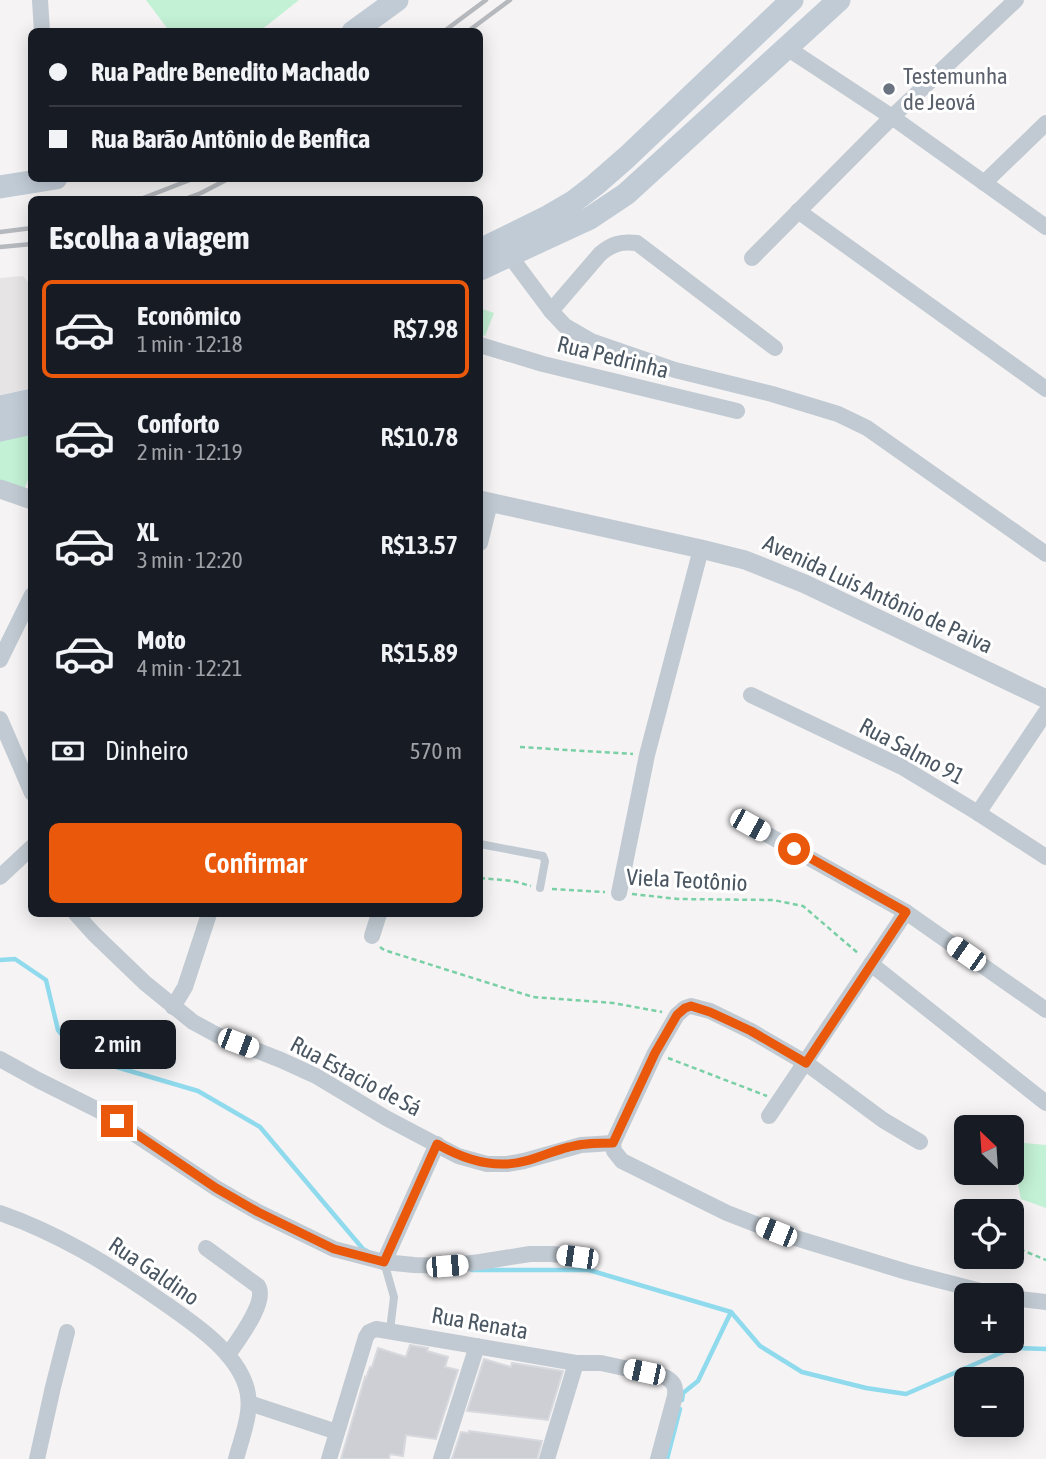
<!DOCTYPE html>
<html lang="pt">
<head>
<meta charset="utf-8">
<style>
	:root { --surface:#171b24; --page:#20242c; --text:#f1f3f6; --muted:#9ea1a6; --line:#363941; --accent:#ea580c }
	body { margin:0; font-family:"Asap Condensed",sans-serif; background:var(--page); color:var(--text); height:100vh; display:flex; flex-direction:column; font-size:26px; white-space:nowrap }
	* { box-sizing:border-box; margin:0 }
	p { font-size:23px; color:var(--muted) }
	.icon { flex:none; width:38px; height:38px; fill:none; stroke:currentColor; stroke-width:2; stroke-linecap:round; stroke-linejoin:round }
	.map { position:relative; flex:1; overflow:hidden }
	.sheet { position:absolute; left:28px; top:196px; width:455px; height:721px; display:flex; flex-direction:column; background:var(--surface); border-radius:10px; box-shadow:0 4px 18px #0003 }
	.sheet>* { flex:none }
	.banner { position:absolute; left:28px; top:28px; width:455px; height:154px; border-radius:10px; box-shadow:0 4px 18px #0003; display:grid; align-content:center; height:154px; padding:0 21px; background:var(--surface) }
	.needle { width:46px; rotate:335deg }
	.fabs { position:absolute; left:954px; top:1115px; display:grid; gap:14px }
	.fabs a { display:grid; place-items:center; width:70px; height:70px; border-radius:10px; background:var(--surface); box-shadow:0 4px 18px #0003; font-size:35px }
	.end { position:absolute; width:32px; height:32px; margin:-16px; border:9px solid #ea580c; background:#fff; box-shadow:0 0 0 4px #fff }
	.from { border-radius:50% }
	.bubble { position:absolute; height:49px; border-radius:10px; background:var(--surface); box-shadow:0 4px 18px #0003; font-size:23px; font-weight:600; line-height:49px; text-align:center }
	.car { position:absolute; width:21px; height:42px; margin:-21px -10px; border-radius:9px; box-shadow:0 0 5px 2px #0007; background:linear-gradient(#fff 24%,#345 0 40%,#fff 0 76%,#345 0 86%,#fff 0) }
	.banner b { display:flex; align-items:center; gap:24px; height:66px; font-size:26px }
	.banner b+b { border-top:2px solid var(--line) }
	.banner i { width:18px; height:18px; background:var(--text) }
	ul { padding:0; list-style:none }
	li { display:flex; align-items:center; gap:21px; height:98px; margin:0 14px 10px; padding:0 7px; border:4px solid transparent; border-radius:10px }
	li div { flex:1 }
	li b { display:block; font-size:26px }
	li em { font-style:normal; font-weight:600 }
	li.on { border-color:var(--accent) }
	li>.icon { width:63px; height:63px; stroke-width:1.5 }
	h2 { padding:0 21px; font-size:32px; line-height:84px }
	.pay { display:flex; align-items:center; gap:18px; height:77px; padding:0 21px; font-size:26px }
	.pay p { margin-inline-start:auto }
	.action { display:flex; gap:14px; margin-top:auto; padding:14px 21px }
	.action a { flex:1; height:80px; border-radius:10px; background:var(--accent); color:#fff; font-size:28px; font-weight:600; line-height:80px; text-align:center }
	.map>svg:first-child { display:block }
	.education { fill:#e6e4e5 }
	.green { fill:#c3f1d5 }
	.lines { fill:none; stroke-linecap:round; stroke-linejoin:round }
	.stream { stroke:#90daee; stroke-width:4.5 }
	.building { fill:#cdcfd5; stroke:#d7d9de; stroke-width:2 }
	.path { stroke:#7ad0a6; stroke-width:2.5; stroke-dasharray:5 3.5; stroke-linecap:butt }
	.service { stroke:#c1cad2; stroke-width:8 }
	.minor { stroke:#c1cad2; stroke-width:16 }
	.tertiary { stroke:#c1cad2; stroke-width:19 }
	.secondary { stroke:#c1cbd6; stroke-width:23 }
	.rail { stroke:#b5b8bd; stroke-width:4.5 }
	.route { stroke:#ea580c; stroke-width:9 }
	.worship-dot { fill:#6b7280; stroke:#fff; stroke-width:2.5 }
	.labels { text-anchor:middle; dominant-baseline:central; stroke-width:6; stroke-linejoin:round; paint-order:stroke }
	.worship-label { font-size:23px; fill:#5b616d; stroke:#fff; text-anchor:start }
	.street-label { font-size:23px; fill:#4a5661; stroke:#fff }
</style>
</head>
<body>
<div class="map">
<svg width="1046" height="1459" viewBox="0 0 1046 1459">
	<rect width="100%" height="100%" fill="#f5f3f3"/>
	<polygon class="education" points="23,276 31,286 31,388 0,395 0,278"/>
	<g class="green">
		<polygon points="146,0 299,0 260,31 170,32"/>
		<polygon points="480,308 494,313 485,336 480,334"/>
		<polygon points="31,433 31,472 24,490 0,483 0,441"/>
		<polygon points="1012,1142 1046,1145 1046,1208 1021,1199 1012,1154"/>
	</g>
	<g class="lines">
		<g class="stream">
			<polyline points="0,960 15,959 46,980 58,1030 79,1056 198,1091 260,1127 363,1249 367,1251"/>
			<polyline points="472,1270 589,1270 731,1312 760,1346 802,1372 866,1388 906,1394 1012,1348 1046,1349"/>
			<polyline points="682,1400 683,1393 698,1381 731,1312"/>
			<polyline points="667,1459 680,1409"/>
		</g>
	</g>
	<g class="building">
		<polygon points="410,1345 428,1348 427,1351 448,1357 445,1367 458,1370 436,1439 406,1435 403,1456 390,1454 389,1459 341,1459 365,1377 366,1378 370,1367 372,1367 378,1348 406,1357"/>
		<polygon points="484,1359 511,1367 512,1363 563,1371 548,1420 467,1411"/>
		<polygon points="469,1431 542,1441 537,1459 452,1459 461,1432 469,1433"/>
	</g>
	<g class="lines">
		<g class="path">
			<polyline points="520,747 633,754"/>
			<polyline points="480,878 513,881 531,886"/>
			<polyline points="552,889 605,892"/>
			<polyline points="632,894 678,899 773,900 803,906 859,954"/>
			<polyline points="380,947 384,950 533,997 613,1003 662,1012"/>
			<polyline points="668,1058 767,1096"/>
			<polyline points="1012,1246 1046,1260"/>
		</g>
		<g class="service">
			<polyline points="480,844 543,856 545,861 540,888"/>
			<polyline points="384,1262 394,1297 390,1330"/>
		</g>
		<g class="minor">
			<polyline points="40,0 42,32"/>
			<polyline points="787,48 892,117 1046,227"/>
			<polyline points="984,183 1046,123"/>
			<polyline points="798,211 1046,389"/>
			<polyline points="510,256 551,311 565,326 591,341 675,370 772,394 838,414 867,428 1046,554"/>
			<polyline points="752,258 892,117 1016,0"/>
			<path d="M 551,311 L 600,254 C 612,244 621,241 637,243 L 775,348"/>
			<polyline points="480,345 543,364 737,411"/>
			<polyline points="480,543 490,503"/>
			<polyline points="0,660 32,595"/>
			<polyline points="751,695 902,767 978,813 1046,857"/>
			<polyline points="0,719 32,793"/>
			<polyline points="978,813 1046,712"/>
			<polyline points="750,825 906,912 1046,1010"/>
			<polyline points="0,877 32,847"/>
			<polyline points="619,893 647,755 701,549"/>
			<polyline points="76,914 94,934 145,983 193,1022 217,1035 281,1060 316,1076 386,1118 458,1156 487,1164 507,1164 524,1161 581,1145 613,1143"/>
			<polyline points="372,936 379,914"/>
			<polyline points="871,964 1046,1103"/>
			<polyline points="173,1007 185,987 209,914"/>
			<polyline points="0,1059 38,1080 100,1111 216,1188 258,1212 334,1249 384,1262 414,1265 447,1266 480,1262 530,1254 552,1254 577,1257"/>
			<polyline points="769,1116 906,912"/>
			<polyline points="613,1143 655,1053 677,1015 685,1008 691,1006 710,1011 751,1031 806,1063 883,1120 920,1142"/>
			<polyline points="613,1143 614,1151 622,1161 727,1213 776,1232 907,1272 996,1295"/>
			<path d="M 0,1213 C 58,1233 110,1265 160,1300 C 190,1321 234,1349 246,1386 C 254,1409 242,1436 236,1459"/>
			<path d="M 206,1248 L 258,1286 C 268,1302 237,1341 228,1355"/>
			<polyline points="384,1262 437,1144"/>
			<polyline points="1012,1298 1046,1302"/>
			<polyline points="249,1403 337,1432"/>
			<polyline points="37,1459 53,1387 67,1332"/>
			<path d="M 329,1459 L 366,1337 L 369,1332 L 376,1329 L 576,1363 L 601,1363 L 665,1377 C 674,1382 676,1386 675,1396 L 658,1459"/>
			<polyline points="441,1459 477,1346"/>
			<polyline points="547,1459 576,1363"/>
		</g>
		<g class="tertiary">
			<polyline points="0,489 32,500"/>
			<polyline points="480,500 701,549 745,560 805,584 1046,699"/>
		</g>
		<g class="secondary">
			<polyline points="353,32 397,0"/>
			<polyline points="0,187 56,178"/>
			<polyline points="480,250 549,216 573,202 595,185 627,157 792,0"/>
			<polyline points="480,269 590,218 626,194 839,0"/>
			<polyline points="0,407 32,400"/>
			<polyline points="0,430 32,423"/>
		</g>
		<g class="rail">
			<polyline points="443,32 486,0"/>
			<polyline points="467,32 510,0"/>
			<polyline points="138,200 195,178"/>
			<polyline points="182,200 201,193 230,178"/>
			<polyline points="0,232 32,228"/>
			<polyline points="0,247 32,244"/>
		</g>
	</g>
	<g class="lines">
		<path class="route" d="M 117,1121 L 216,1188 L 258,1212 L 334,1249 L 384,1262 L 437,1144 C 458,1156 480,1165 505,1164 C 527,1164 548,1152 569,1147 C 584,1143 598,1143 613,1143 L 655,1053 L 677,1015 L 685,1008 L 691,1006 L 710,1012 L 751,1031 L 806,1063 L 906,912 L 794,849"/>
	</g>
	<circle class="worship-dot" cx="889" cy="89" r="7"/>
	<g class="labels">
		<g class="worship-label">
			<text x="903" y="76">Testemunha<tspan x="903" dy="26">de Jeová</tspan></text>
		</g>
		<g class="street-label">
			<text transform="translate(613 357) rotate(14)">Rua Pedrinha</text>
			<text transform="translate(878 594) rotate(25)">Avenida Luis Antônio de Paiva</text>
			<text transform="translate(912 751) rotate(28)">Rua Salmo 91</text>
			<text transform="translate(687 880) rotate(3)">Viela Teotônio</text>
			<text transform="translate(356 1076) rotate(28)">Rua Estacio de Sá</text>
			<text transform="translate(154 1271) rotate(34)">Rua Galdino</text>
			<text transform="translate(480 1323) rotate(10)">Rua Renata</text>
		</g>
	</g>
</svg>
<div class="fabs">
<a><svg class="needle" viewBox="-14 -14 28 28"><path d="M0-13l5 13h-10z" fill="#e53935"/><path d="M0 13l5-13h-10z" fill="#9ea1a6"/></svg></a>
<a><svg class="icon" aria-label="locate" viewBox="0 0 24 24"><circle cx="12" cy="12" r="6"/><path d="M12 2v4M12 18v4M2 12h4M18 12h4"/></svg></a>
<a>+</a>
<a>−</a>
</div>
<i class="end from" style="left:794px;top:849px"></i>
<i class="end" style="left:117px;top:1121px"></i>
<div class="bubble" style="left:60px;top:1020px;width:116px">2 min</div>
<i class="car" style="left:750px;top:825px;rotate:119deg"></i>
<i class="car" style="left:966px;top:954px;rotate:305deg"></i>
<i class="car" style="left:238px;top:1043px;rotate:111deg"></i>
<i class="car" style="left:776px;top:1232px;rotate:292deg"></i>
<i class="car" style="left:577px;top:1257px;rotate:278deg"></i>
<i class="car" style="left:447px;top:1266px;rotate:85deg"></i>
<i class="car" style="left:644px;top:1372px;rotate:282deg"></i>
<div class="banner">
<b><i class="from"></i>Rua Padre Benedito Machado</b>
<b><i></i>Rua Barão Antônio de Benfica</b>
</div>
<section class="sheet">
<h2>Escolha a viagem</h2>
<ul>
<li class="on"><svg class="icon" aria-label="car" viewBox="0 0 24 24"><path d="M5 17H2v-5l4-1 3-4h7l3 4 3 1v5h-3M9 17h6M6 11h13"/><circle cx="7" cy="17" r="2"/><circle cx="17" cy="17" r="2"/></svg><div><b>Econômico</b><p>1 min · 12:18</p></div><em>R$7.98</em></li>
<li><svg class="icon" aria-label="car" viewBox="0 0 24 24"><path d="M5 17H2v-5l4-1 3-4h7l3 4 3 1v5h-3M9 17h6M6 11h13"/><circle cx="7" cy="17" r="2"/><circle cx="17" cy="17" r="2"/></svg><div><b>Conforto</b><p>2 min · 12:19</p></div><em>R$10.78</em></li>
<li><svg class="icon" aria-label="car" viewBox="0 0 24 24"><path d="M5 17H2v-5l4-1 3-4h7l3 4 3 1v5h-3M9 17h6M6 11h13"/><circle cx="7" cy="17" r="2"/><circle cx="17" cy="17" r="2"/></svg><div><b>XL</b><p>3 min · 12:20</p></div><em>R$13.57</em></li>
<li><svg class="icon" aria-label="car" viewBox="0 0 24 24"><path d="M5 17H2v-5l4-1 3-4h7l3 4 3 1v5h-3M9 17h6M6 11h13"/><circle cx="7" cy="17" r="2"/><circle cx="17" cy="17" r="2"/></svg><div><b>Moto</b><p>4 min · 12:21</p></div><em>R$15.89</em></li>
</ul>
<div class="pay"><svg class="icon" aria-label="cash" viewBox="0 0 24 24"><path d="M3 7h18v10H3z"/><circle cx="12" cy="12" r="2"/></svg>Dinheiro<p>570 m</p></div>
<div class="action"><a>Confirmar</a></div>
</section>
</div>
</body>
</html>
